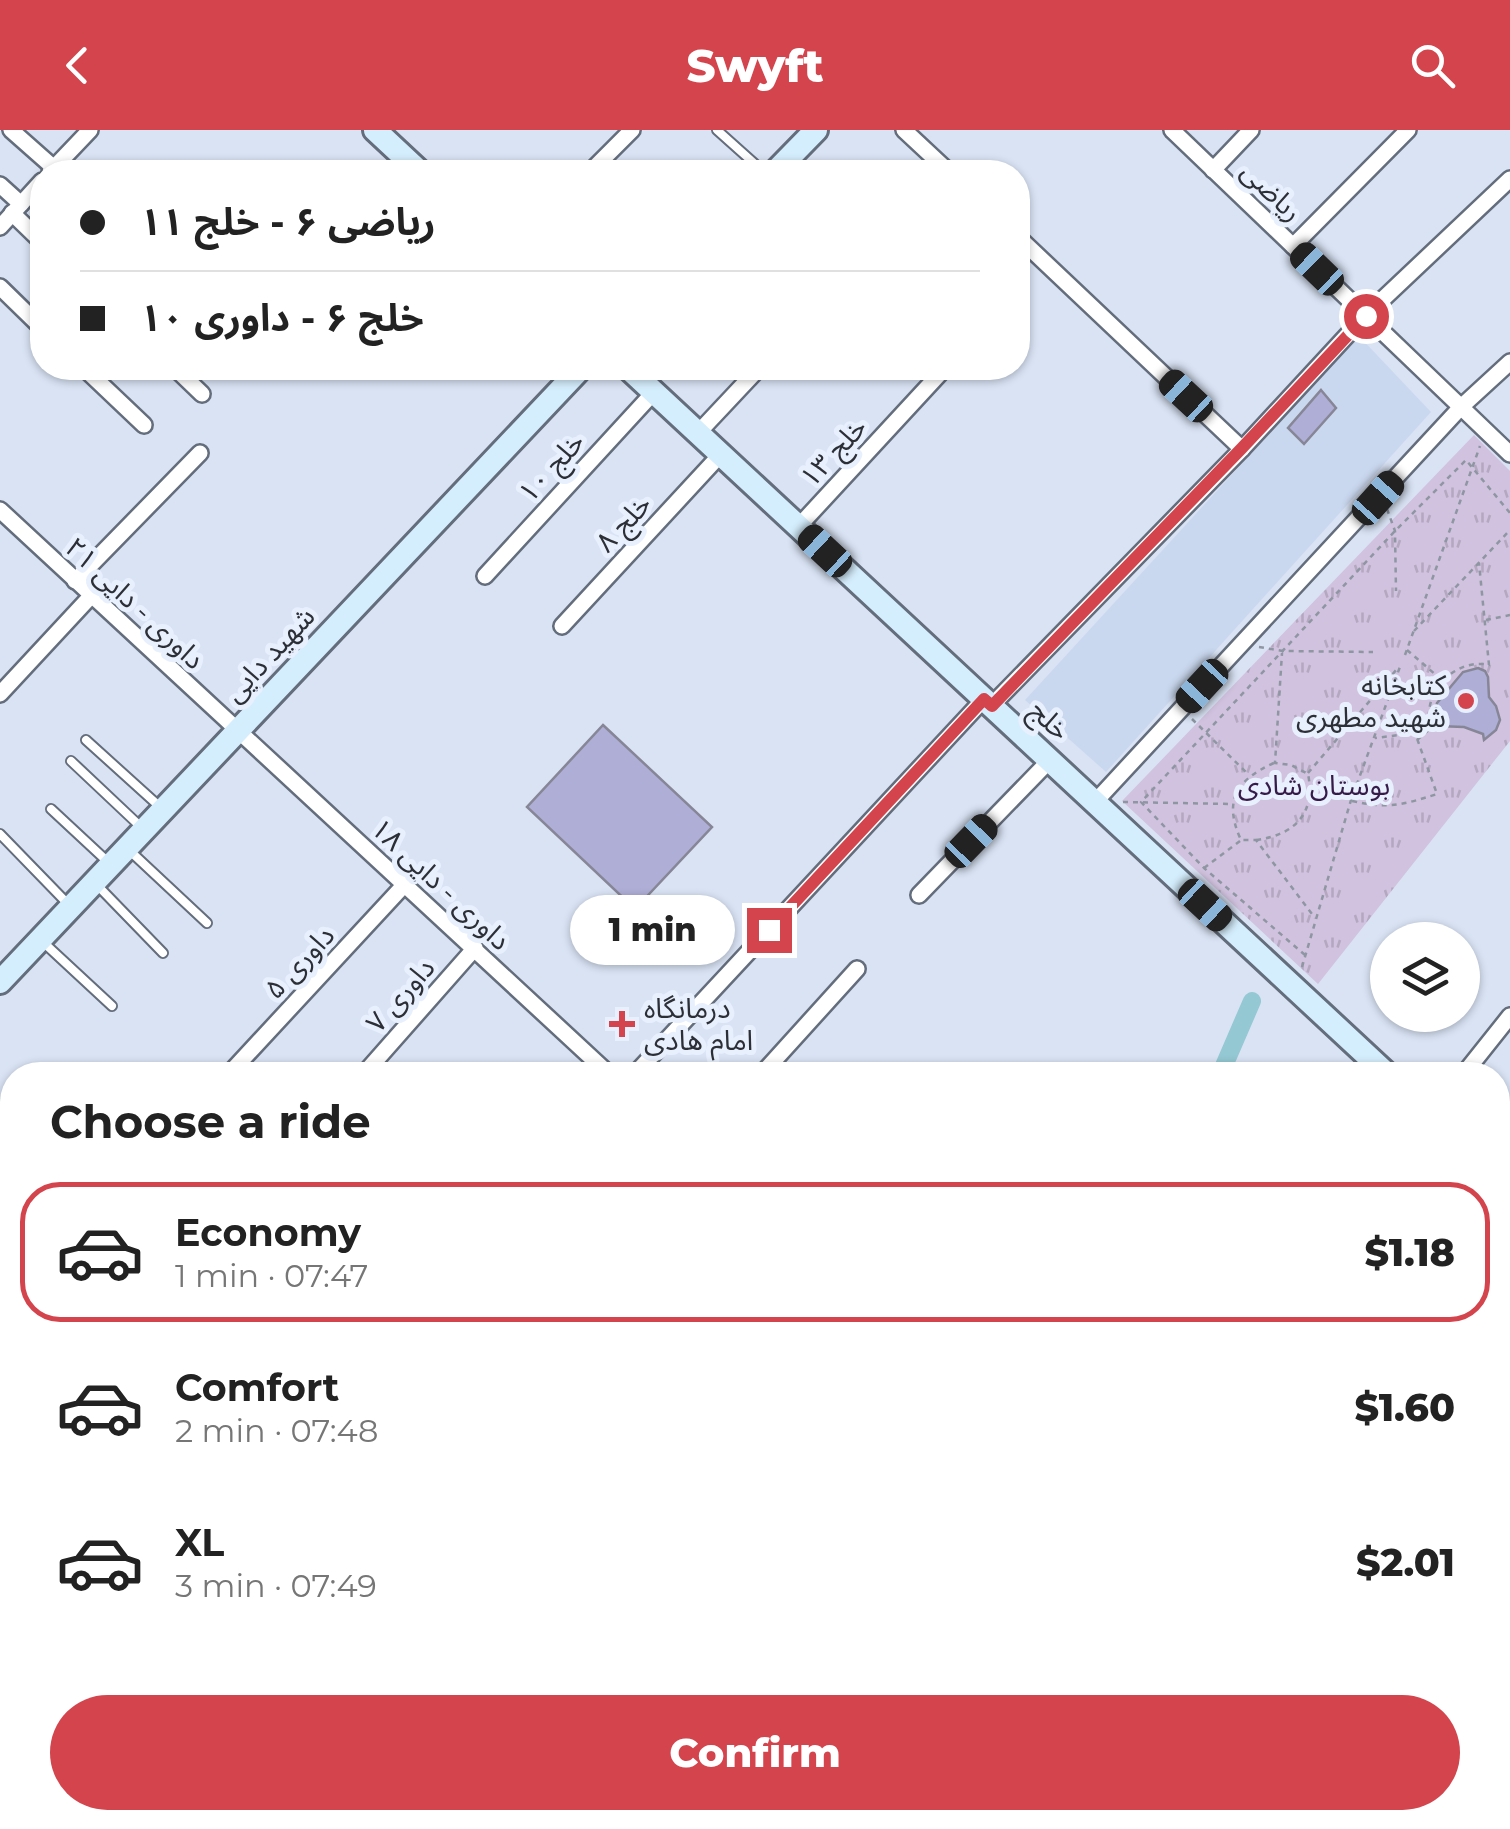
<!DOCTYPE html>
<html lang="en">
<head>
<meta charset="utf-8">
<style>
	:root { --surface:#fff; --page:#f2f2f2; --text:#222; --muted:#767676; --line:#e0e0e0; --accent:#d4444d }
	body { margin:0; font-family:Montserrat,"Noto Sans Arabic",sans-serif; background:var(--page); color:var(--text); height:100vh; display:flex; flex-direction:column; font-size:38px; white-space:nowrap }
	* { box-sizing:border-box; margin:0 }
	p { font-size:32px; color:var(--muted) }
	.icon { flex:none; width:55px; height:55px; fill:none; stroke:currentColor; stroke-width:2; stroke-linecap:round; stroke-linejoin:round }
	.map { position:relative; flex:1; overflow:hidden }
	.sheet { position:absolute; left:0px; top:932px; width:1510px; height:768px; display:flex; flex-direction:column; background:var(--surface); border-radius:40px 40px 0 0; box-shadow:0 2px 8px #0004 }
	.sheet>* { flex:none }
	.top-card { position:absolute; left:30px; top:30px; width:1000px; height:220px; border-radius:40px; box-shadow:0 2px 8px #0004; display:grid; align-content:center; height:220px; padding:0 50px; background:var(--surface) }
	.buttons { position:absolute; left:1370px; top:792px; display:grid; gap:20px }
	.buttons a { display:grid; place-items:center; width:110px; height:110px; border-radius:50%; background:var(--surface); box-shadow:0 2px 8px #0004; font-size:50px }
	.end { position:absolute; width:45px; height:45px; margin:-22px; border:12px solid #d4444d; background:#fff; box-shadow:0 0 0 5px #fff }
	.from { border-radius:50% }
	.bubble { position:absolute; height:70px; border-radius:35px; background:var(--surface); box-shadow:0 2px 8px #0004; font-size:32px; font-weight:800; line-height:70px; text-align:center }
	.car { position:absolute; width:30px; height:60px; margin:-30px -15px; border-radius:12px; box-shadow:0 0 8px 2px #0007; background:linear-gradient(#222 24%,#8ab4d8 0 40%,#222 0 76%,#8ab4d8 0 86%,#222 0) }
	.top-card b { display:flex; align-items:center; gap:35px; height:95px; font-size:38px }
	.top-card b+b { border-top:2px solid var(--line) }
	.top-card i { width:25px; height:25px; background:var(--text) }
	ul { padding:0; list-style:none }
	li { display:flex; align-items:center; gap:30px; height:140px; margin:0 20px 15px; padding:0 30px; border:5px solid transparent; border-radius:40px }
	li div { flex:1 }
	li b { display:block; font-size:38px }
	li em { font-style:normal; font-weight:800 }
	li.current { border-color:var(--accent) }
	li>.icon { width:90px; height:90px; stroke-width:1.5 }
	h2 { padding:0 50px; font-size:45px; line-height:120px }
	.primary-button { display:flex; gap:20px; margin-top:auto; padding:20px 50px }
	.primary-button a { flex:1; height:115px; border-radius:60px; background:var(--accent); color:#fff; font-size:40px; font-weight:800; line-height:115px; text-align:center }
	header { display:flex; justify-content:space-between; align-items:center; height:130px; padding:0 50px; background:var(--accent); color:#fff; font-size:45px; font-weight:800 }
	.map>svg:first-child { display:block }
	.built { fill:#cad8ef }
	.grass { fill:url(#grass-tufts) }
	.forest { fill:url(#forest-crowns) }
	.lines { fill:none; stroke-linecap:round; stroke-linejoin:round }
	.canal { stroke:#94c8d3; stroke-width:18 }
	.building { fill:#aeaed6; stroke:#868697; stroke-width:2.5 }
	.lane-casing { stroke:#646d7c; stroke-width:12 }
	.street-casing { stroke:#646d7c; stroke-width:20 }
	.secondary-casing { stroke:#646d7c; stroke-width:28 }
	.path { stroke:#8e96a2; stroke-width:2.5; stroke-dasharray:5 5; stroke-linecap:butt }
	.lane { stroke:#fff; stroke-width:8 }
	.street { stroke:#fff; stroke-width:15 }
	.secondary { stroke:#d5eefd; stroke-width:22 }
	.route { stroke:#d4444d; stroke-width:12 }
	.poi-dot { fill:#d4444d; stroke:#e8f0fe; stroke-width:4 }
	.labels { text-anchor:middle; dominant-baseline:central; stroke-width:10; stroke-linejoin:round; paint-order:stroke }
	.street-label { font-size:28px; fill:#2c3036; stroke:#e8f0fe }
	.poi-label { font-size:28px; fill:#2c3036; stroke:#e8f0fe; text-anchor:end }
	.park-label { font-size:28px; fill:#361b49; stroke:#e8f0fe }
</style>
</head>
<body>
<header><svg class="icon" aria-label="back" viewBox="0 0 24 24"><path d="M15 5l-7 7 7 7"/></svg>Swyft<svg class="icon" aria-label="search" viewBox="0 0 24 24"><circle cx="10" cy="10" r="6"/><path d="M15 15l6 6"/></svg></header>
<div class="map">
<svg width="1510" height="1699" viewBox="0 0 1510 1699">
	<defs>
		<pattern id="grass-tufts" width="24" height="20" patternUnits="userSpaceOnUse" patternTransform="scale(2.5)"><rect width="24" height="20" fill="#d1c2df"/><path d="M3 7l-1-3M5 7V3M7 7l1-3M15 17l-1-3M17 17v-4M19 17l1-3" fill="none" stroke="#b4a7c0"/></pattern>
		<pattern id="forest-crowns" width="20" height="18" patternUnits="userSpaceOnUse" patternTransform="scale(2.5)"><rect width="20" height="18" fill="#d1c2df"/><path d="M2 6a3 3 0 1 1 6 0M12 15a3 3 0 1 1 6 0" fill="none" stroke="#b4a7c0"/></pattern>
	</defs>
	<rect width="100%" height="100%" fill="#d9e3f4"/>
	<g class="built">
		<polygon points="1359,206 1431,282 1106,642 1025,570"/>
		<polygon points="12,1487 12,1688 38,1688 12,1697 0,1633 0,1498"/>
	</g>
	<polygon class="grass" points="1474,305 1510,341 1510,611 1318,854 1122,671"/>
	<polygon class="forest" points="1510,1291 1510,1536 1498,1538 1498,1293"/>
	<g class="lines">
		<polyline class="canal" points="1220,945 1252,871"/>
	</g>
	<g class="building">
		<polygon points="1321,260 1336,278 1304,314 1288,298"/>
		<polygon points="1478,538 1485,541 1488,547 1489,567 1496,576 1500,590 1496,600 1484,610 1483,604 1464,597 1438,596 1434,589 1437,573 1463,542"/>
		<polygon points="603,595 712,697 635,779 527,677"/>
	</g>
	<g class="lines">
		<defs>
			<g id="lane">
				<polyline points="717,0 764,42"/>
				<polyline points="86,610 159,676"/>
				<polyline points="71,631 141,697"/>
				<polyline points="51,679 108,732"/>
				<polyline points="0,704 68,774"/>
				<polyline points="130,721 207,793"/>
				<polyline points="97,755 163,823"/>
				<polyline points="43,812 112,876"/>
			</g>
			<g id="street">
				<polyline points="11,0 54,38"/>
				<polyline points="904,0 949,42"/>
				<polyline points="1172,0 1510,324"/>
				<polyline points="1213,40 1251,0"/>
				<polyline points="50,42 90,0"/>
				<polyline points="590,42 632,0"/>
				<polyline points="0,55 21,74"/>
				<polyline points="12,83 42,112"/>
				<polyline points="0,97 42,51"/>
				<polyline points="1018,107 1242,319"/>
				<polyline points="1293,116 1408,0"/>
				<polyline points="0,157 42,198"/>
				<polyline points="84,238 144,295"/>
				<polyline points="175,238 202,264"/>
				<polyline points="698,303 759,238"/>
				<polyline points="0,380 610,945"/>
				<polyline points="799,396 945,238"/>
				<polyline points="485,446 654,262"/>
				<polyline points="75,451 200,323"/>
				<polyline points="562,496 721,324"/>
				<polyline points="0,564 91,466"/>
				<polyline points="991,576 1242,319 1365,186 1510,49"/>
				<polyline points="1095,672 1461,277 1510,232"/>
				<polyline points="919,765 1050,630"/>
				<polyline points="228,945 406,753"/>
				<polyline points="363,945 475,818"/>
				<polyline points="634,945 984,569"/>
				<polyline points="761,945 857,839"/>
				<polyline points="1463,945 1510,886"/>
				<polyline points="0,1100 12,1112"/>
				<polyline points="0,1157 12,1143"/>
				<polyline points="1498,1285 1510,1283"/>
				<polyline points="0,1330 12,1316"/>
				<polyline points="1498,1547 1510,1545"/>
				<polyline points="1498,1571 1510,1569"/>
				<polyline points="738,1688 739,1699"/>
				<polyline points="758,1688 760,1699"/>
				<polyline points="1350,1699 1357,1688"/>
			</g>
			<g id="secondary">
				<polyline points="375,0 420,42"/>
				<polyline points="775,42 816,0"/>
				<polyline points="628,238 1388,945"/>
				<polyline points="0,852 581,238"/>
				<polyline points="1498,1047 1510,1058"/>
				<polyline points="1498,1125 1510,1113"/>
				<polyline points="1498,1162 1510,1149"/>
				<polyline points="1498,1224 1510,1222"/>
				<polyline points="0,1408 12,1406"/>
				<polyline points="0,1452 12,1450"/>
			</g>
		</defs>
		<use href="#lane" class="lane-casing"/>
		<use href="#street" class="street-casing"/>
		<use href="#secondary" class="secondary-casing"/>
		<g class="path">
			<polyline points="1387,379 1395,401 1396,461"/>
			<polyline points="1486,490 1510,485"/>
			<polyline points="1414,501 1510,400"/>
			<polyline points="1259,517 1283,521 1373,522"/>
			<polyline points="1407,520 1443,551"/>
			<polyline points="1405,525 1480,316"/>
			<polyline points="1192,589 1247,643"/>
			<path d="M 1417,610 L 1431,598 C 1420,564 1455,527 1489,535 L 1479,433"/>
			<path d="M 1274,633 C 1236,650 1223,671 1241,710 L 1256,710 L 1315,788"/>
			<polyline points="1308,643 1397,539"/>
			<path d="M 1352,671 C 1387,679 1403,675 1437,664 L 1415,603 L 1375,608"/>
			<polyline points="1123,672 1230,674"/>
			<path d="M 1256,710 C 1295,705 1316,683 1308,644 L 1291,635 L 1275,633 L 1282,523"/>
			<polyline points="1204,738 1240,711"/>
			<polyline points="1305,825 1204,738 1141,672 1395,401 1466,330 1510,383"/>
			<polyline points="1302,837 1351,670 1401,534"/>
			<polyline points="1469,1688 1470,1699"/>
		</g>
		<use href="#lane" class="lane"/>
		<use href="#street" class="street"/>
		<use href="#secondary" class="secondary"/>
	</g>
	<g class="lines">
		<polyline class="route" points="769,800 984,569 992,576 1242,318 1366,186"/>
	</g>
	<g class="poi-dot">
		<circle cx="1466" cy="571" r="10"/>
		<path d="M617 879h10v10h10v10h-10v10h-10v-10h-10v-10h10z"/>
	</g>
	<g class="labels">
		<g class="street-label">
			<text transform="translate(1272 61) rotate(44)">ریاضی</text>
			<text transform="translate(833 322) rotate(-47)">خلج ۱۳</text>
			<text transform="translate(551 337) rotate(-48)">خلج ۱۰</text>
			<text transform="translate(623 393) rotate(-47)">خلج ۸</text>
			<text transform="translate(135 473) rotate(43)">داوری - دایی ۲۱</text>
			<text transform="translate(269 524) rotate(-47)">شهید دایی</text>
			<text transform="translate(1050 590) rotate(43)">خلج</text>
			<text transform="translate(441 754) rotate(43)">داوری - دایی ۱۸</text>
			<text transform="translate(299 832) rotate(-47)">داوری ۵</text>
			<text transform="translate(400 865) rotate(-49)">داوری ۷</text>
		</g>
		<g class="poi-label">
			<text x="1446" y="555">کتابخانه<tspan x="1446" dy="32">شهید مطهری</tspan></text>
			<text x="644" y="878" text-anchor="start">درمانگاه<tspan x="644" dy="32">امام هادی</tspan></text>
		</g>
		<g class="park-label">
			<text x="1314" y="655">بوستان شادی</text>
		</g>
	</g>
</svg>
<div class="buttons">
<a><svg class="icon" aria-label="layers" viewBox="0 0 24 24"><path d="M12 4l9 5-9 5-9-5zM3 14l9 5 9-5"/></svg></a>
</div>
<i class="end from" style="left:1366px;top:186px"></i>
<i class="end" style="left:769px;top:800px"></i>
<div class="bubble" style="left:570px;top:765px;width:165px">1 min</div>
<i class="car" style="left:1317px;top:139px;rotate:314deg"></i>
<i class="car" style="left:1186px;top:266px;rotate:313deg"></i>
<i class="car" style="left:1378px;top:368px;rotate:42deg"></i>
<i class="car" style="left:825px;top:421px;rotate:313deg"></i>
<i class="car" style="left:1202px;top:556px;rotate:223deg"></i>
<i class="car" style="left:971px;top:711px;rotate:44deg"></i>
<i class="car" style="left:1205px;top:775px;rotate:133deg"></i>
<div class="top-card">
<b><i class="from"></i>ریاضی ۶ - خلج ۱۱</b>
<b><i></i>خلج ۶ - داوری ۱۰</b>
</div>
<section class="sheet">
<h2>Choose a ride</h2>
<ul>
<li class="current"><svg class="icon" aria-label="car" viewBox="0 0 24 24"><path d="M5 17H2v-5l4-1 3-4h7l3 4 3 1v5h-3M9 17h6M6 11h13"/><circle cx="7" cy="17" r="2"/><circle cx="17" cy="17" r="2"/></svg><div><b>Economy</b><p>1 min · 07:47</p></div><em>$1.18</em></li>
<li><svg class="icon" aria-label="car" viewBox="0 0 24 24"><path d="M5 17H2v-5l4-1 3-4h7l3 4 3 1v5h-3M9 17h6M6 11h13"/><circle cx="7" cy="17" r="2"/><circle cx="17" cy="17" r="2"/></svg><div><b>Comfort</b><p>2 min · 07:48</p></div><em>$1.60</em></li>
<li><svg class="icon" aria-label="car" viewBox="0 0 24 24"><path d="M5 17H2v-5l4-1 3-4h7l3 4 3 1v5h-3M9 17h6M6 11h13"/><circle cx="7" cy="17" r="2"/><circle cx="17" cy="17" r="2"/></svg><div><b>XL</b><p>3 min · 07:49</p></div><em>$2.01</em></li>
</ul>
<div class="primary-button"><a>Confirm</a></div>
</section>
</div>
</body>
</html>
